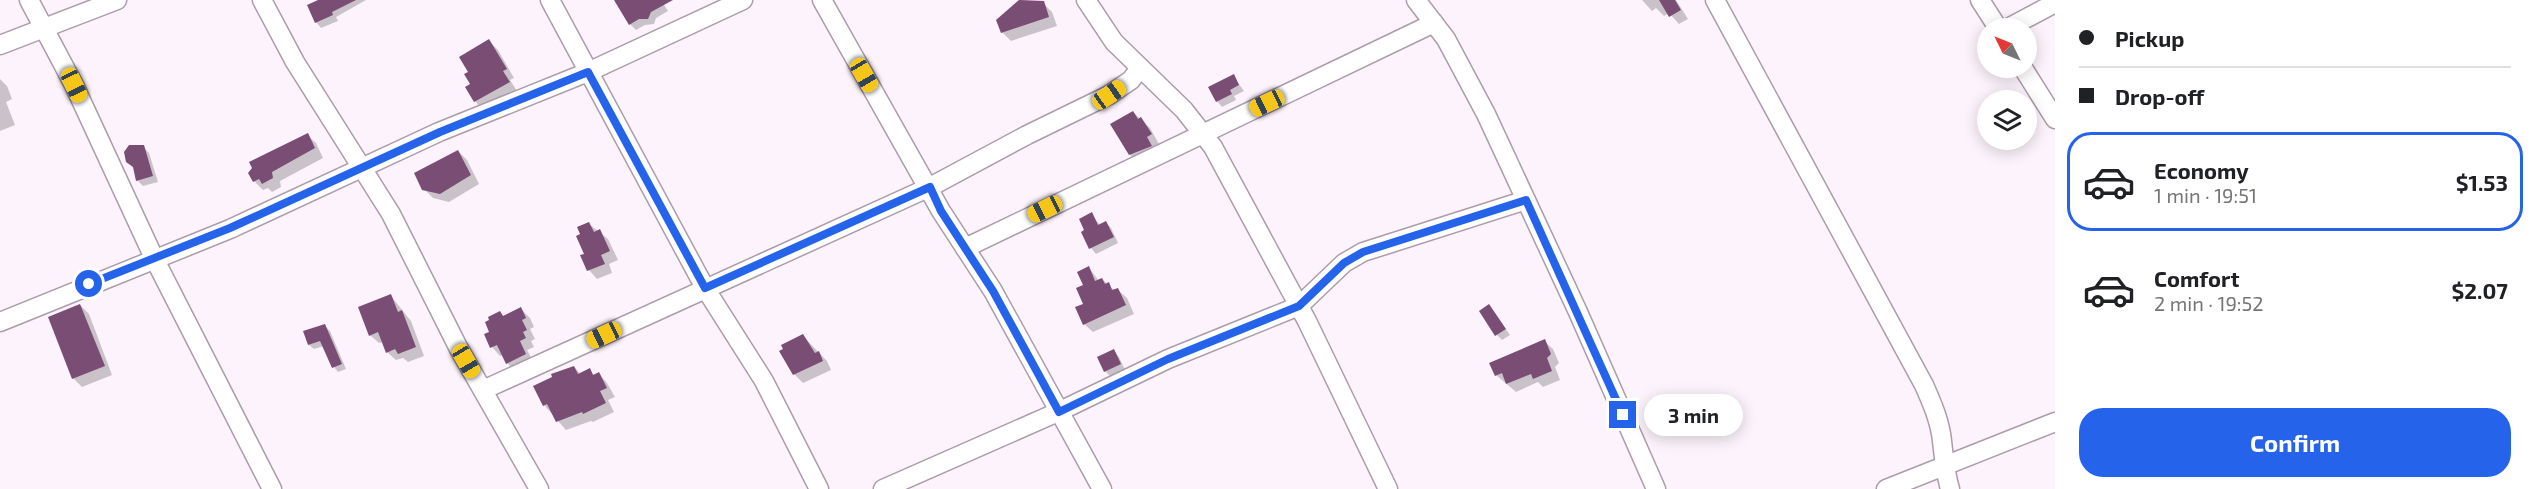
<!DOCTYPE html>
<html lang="en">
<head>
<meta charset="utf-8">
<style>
	:root { --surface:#fff; --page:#f2f2f2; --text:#202124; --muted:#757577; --line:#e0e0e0; --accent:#2563eb }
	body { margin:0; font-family:"Exo 2",sans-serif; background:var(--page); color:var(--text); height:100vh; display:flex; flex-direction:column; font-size:22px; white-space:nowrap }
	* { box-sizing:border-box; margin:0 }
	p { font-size:20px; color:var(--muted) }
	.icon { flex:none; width:33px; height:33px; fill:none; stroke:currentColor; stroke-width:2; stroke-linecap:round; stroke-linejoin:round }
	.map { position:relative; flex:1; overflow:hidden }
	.drawer { display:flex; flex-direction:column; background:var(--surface); width:480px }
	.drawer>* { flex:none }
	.banner { display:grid; align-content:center; height:132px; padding:0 24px; background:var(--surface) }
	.needle { width:39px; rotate:313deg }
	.buttons { position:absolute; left:1977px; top:18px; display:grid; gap:12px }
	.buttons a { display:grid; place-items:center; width:60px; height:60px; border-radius:50%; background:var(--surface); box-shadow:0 3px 15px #0003; font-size:30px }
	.end { position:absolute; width:27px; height:27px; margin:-14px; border:8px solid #2563eb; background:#fff; box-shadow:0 0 0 3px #fff }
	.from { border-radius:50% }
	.bubble { position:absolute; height:42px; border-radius:21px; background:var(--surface); box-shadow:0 3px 15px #0003; font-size:20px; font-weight:700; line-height:42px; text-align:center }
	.car { position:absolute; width:18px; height:36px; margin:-18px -9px; border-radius:8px; box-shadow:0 0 4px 2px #0007; background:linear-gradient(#f5c518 24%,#345 0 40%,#f5c518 0 76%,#345 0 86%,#f5c518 0) }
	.banner b { display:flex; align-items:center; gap:21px; height:57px; font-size:22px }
	.banner b+b { border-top:2px solid var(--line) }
	.banner i { width:15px; height:15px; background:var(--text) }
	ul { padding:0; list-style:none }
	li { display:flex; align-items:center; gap:18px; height:99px; margin:0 12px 9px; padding:0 12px; border:3px solid transparent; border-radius:24px }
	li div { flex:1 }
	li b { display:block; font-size:22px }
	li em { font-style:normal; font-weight:700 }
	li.selected { border-color:var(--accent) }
	li>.icon { width:54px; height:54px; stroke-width:1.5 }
	.button { display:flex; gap:12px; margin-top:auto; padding:12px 24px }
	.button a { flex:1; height:69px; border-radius:24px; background:var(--accent); color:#fff; font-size:24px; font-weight:700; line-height:69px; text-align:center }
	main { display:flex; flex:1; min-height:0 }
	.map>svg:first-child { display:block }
	.shadow { fill:#0003 }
	.building { fill:#794d74 }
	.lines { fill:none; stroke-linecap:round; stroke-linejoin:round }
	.street-casing { stroke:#ac9caa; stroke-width:21 }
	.street { stroke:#fff; stroke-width:18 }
	.route { stroke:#2563eb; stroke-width:8 }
</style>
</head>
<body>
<main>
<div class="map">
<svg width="2055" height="489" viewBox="0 0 2055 489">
	<rect width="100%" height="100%" fill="#fdf3fc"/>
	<g class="shadow">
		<polygon points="322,0 366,0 336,17 338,21 321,28 316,22"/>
		<polygon points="623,0 661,0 668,11 656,18 654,24 645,25 636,30 630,24"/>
		<polygon points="1021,0 1043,3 1052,12 1057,26 1011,41 1002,32 998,21"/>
		<polygon points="1642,0 1676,0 1688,19 1679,24 1669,13 1664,16 1656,8 1652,11"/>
		<polygon points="489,41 498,50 514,78 510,80 517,91 483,110 475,101 472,85"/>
		<polygon points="1233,76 1244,91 1234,96 1236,100 1222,107 1217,101"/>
		<polygon points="0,79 7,86 12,99 6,102 15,125 0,131"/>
		<polygon points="1133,112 1150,128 1159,144 1154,147 1159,155 1139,163 1130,155"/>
		<polygon points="307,135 316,143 323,158 280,181 281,187 272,192 268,188 263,190 254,181"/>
		<polygon points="143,147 149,153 158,182 143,186 137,180 134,168"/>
		<polygon points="458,151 467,160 479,184 449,202 433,198 424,189"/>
		<polygon points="1091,214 1100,225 1106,222 1111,228 1118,243 1096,254 1091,248"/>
		<polygon points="589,224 608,239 618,260 609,264 612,273 597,279 589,270 586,254"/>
		<polygon points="1089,268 1099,281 1102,279 1115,291 1118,290 1127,298 1134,314 1093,332 1084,324 1085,286"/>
		<polygon points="391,296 411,321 424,356 408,362 403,358 396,360 387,352 383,342 379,343 370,335"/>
		<polygon points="80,305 89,314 112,375 82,387 73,378"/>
		<polygon points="1489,306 1510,335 1502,340 1497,335"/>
		<polygon points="521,309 530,318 534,327 530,329 535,339 531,341 534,347 527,350 534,363 516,371 507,363 503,355 500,356 492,347 491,332 500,313 504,317"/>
		<polygon points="325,326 330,331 346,369 338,372 334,367 324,346 314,349 309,345"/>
		<polygon points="803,336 827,361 831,370 803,383 794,374"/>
		<polygon points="1544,341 1553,349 1559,363 1555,367 1560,380 1543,387 1538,382 1516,392 1496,375"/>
		<polygon points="1114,351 1119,357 1125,370 1111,377 1105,371"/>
		<polygon points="574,367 581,374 589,370 595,376 599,374 607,383 615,397 608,400 614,412 593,422 591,421 566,430 545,406 535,387"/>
	</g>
	<g class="building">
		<polygon points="318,0 356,0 332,12 333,15 315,23 307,5"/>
		<polygon points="614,0 673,0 651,12 648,19 639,19 629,25"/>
		<polygon points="1019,0 1044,1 1049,17 1001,33 996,20"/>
		<polygon points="1659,0 1675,0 1681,10 1669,17"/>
		<polygon points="489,39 507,69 503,71 510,82 474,102 465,87 470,84 464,74 468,72 459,57"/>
		<polygon points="1234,74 1239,85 1230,90 1232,94 1216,102 1208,87"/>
		<polygon points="1133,111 1138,119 1141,117 1152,134 1147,137 1152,146 1129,155 1110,124"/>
		<polygon points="308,133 315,148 272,172 273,178 262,184 259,179 253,182 248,173 252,168 249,162"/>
		<polygon points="129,145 144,145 153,176 136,181 133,167 126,162 124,152"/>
		<polygon points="458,150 471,175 440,194 422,190 414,173"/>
		<polygon points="1092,212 1098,225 1106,221 1114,237 1089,249 1081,232 1084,230 1079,219"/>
		<polygon points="589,222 594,232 600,229 610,251 601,255 605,264 587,271 580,255 584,254 576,236 580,234 577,227"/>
		<polygon points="1089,266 1095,281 1102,278 1105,284 1109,282 1112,290 1118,288 1126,305 1083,325 1075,307 1083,304 1076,288 1083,285 1077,272"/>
		<polygon points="391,294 398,312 402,310 416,347 398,354 395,349 386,353 378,332 369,336 358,307"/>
		<polygon points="80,304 105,366 72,379 48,317"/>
		<polygon points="1489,304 1506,329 1495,336 1479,311"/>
		<polygon points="521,307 526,318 522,320 527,330 523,332 526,338 520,341 526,354 506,364 497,345 490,348 484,334 489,332 485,322 489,320 488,317 500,311 503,316"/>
		<polygon points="325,324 342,364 332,368 320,341 308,345 303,331"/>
		<polygon points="803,334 815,353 819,351 823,361 793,375 779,351 783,349 781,345"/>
		<polygon points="1545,339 1551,354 1547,358 1552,371 1533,379 1531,374 1506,384 1502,373 1495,376 1489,363"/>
		<polygon points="1114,349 1121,364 1104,372 1097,357"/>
		<polygon points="574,366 578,374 590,368 593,375 599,372 607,388 600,391 606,403 583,414 582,412 556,422 547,404 543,406 533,386 552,377 551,374"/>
	</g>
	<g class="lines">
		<defs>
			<g id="street">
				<polyline points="29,0 74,85 154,258 272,489"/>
				<polyline points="262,0 295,62 391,214 458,347 539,489"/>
				<polyline points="550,0 705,288 764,381 819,489"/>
				<polyline points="822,0 941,211 993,291 1102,489"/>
				<polyline points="1086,0 1114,42 1184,110 1213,147 1307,321 1388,489"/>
				<polyline points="1416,0 1446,39 1486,114 1578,312 1656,489"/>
				<path d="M 1715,0 L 1924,385 C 1932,403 1940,421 1942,441 C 1944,458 1945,472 1950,489"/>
				<polyline points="1980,0 1998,28"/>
				<polyline points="2008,28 2055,3"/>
				<polyline points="0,45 117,0"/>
				<polyline points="2023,68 2055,119"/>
				<polyline points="965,248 1434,23"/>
				<polyline points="0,322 230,229 439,132 588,72 743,0"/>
				<polyline points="483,390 930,187 1027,135 1109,95 1131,80 1140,68"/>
				<polyline points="883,489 1058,412 1168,359 1299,306 1344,263 1363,252 1526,200"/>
				<polyline points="1886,489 2055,422"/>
			</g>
		</defs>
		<use href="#street" class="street-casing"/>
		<use href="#street" class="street"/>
	</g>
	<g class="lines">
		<polyline class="route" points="89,284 230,228 440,132 588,72 705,288 930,187 941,211 993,291 1059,412 1168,359 1299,306 1344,263 1363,252 1526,200 1623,415"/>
	</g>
</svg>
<div class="buttons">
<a><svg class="needle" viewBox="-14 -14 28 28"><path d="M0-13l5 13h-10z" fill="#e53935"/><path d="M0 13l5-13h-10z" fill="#757577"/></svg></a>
<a><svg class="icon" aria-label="layers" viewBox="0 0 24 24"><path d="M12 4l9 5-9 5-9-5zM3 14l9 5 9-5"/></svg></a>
</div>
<i class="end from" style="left:89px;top:284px"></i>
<i class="end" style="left:1623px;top:415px"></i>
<div class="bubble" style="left:1644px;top:394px;width:99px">3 min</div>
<i class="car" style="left:864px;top:75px;rotate:150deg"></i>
<i class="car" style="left:74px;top:85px;rotate:155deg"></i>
<i class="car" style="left:1109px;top:95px;rotate:55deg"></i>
<i class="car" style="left:1267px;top:103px;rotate:245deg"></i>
<i class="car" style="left:1045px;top:209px;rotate:244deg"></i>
<i class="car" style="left:604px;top:335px;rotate:245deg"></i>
<i class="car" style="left:466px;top:361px;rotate:150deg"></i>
</div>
<section class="drawer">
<div class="banner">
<b><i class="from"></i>Pickup</b>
<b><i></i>Drop-off</b>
</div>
<ul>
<li class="selected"><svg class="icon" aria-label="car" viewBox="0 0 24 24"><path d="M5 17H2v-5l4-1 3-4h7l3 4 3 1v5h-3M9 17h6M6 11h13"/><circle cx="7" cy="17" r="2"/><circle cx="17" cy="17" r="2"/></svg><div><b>Economy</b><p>1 min · 19:51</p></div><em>$1.53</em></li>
<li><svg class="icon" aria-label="car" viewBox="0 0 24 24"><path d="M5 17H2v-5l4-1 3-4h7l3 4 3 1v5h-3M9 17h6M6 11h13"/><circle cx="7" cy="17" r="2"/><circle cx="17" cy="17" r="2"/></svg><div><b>Comfort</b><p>2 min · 19:52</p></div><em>$2.07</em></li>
</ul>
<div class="button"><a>Confirm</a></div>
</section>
</main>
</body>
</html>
